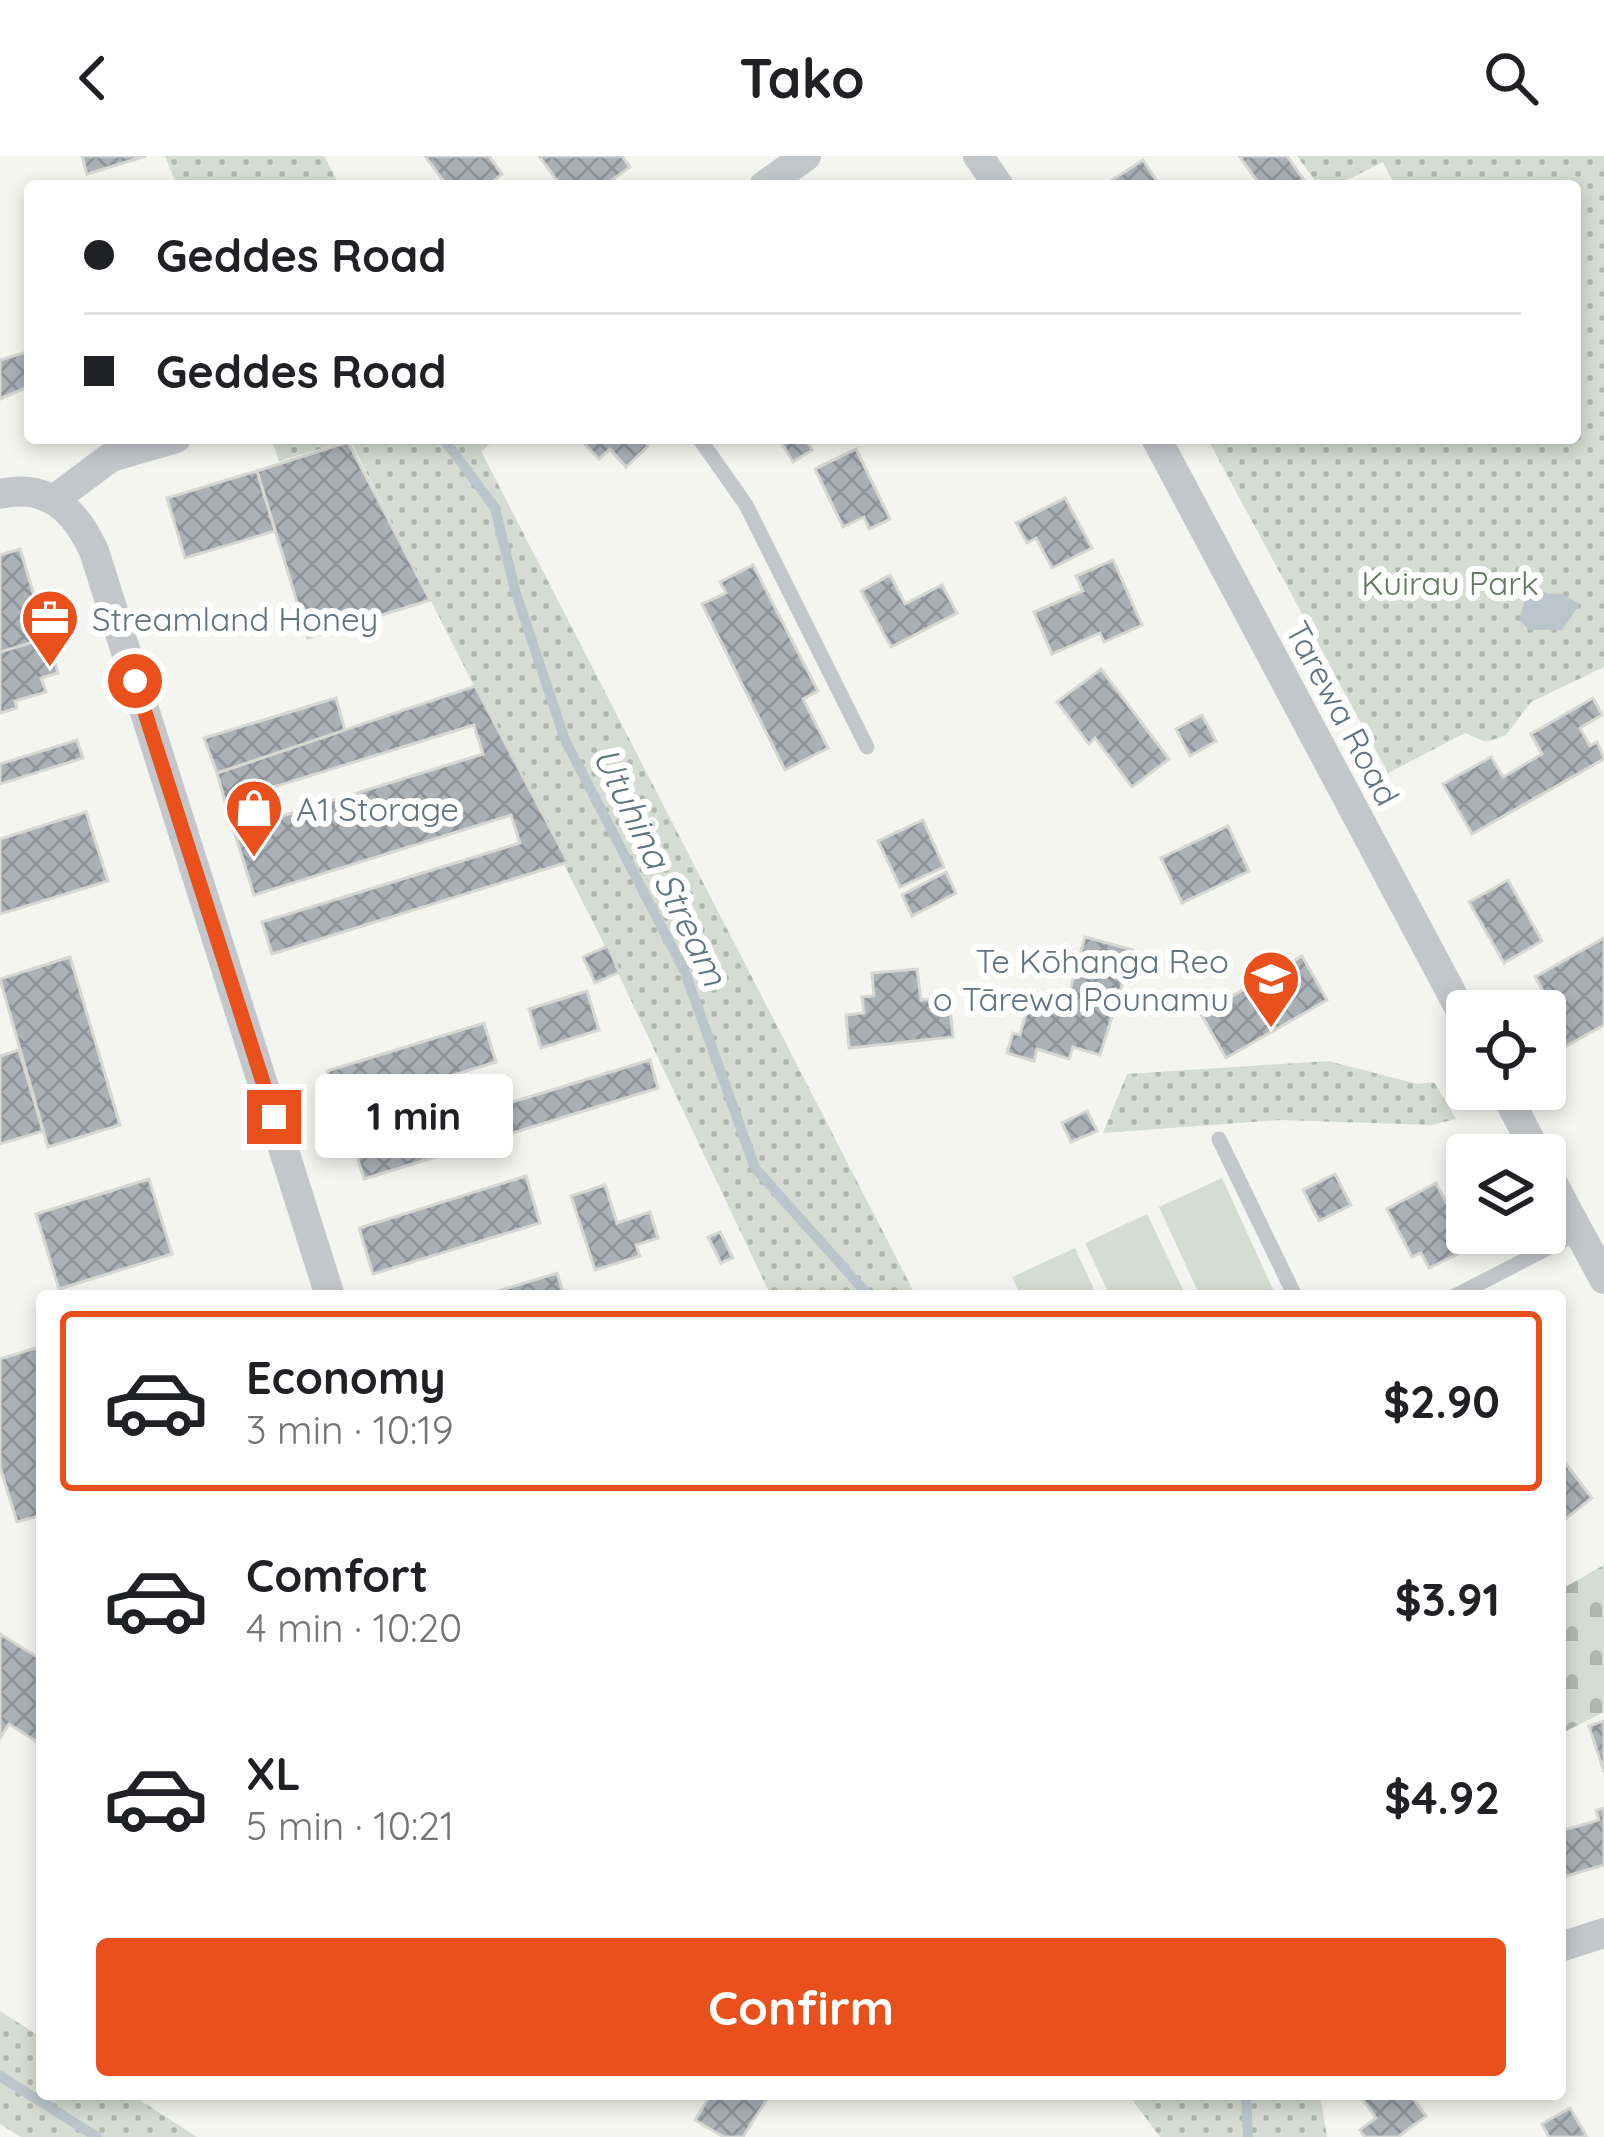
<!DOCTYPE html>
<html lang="en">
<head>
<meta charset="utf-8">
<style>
	:root { --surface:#fff; --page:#f2f2f2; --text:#202124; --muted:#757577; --line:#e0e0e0; --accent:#e9501b }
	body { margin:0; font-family:Quicksand,sans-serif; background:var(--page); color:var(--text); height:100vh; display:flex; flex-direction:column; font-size:45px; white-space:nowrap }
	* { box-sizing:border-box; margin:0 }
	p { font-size:39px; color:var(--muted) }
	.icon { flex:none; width:66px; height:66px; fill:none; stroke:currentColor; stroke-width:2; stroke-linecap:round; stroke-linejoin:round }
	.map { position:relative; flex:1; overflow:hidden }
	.drawer { position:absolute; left:36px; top:1134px; width:1530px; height:810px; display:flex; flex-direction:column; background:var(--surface); border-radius:12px; box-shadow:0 6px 18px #0003 }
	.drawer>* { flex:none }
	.hud { position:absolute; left:24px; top:24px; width:1557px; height:264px; border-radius:12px; box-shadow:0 6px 18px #0003; display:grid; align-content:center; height:264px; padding:0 60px; background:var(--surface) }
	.buttons { position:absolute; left:1446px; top:834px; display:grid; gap:24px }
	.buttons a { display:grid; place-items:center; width:120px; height:120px; border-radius:12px; background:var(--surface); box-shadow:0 6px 18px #0003; font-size:60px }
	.end { position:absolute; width:54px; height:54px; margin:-27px; border:15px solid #e9501b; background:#fff; box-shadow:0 0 0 6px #fff }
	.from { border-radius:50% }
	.bubble { position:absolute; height:84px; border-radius:12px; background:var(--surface); box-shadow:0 6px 18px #0003; font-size:39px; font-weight:700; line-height:84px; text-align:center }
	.hud b { display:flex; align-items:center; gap:42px; height:114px; font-size:45px }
	.hud b+b { border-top:3px solid var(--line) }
	.hud i { width:30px; height:30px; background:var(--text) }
	ul { padding:21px 0 0; list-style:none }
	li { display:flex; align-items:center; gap:36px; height:180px; margin:0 24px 18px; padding:0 36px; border:6px solid transparent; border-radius:12px }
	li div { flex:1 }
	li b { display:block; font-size:45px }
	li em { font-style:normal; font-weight:700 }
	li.current { border-color:var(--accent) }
	li>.icon { width:108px; height:108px; stroke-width:1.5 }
	.cta { display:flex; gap:24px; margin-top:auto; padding:24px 60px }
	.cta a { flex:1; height:138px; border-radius:12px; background:var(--accent); color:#fff; font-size:48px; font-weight:700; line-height:138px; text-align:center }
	header { display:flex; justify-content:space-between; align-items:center; height:156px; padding:0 60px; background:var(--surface); font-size:54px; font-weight:700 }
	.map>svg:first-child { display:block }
	.green { fill:url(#green-dots) }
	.cemetery { fill:url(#cemetery-stones) }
	.pitch { fill:#d5dcd1 }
	.water { fill:#bac6cb }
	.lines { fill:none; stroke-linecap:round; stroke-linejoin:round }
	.stream { stroke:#bac6cb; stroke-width:10 }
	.building { fill:url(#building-cross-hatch); stroke:#d6d6d3; stroke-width:3 }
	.lane { stroke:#c4c7ca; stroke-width:15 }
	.street { stroke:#c4c7ca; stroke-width:30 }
	.route { stroke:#e9501b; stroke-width:15 }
	.labels { text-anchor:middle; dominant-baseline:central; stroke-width:12; stroke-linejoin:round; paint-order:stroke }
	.park-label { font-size:33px; fill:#657961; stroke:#fff }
	.poi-label { font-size:33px; fill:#627382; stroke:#fff; text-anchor:start }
	.street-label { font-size:33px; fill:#627382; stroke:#fff }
	.water-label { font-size:36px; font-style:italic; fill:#5e7680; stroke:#fff }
</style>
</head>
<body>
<header><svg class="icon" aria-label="back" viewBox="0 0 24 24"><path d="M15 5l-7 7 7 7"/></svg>Tako<svg class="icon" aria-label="search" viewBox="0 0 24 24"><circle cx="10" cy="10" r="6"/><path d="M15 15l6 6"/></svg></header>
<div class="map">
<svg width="1604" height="1981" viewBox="0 0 1604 1981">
	<defs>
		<pattern id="green-dots" width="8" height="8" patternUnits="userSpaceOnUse" patternTransform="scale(3)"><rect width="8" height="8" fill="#d5dcd1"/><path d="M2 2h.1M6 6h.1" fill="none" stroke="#b0b7af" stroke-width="1.8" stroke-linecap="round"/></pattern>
		<pattern id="cemetery-stones" width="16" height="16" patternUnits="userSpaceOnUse" patternTransform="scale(3)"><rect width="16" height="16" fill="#d5dcd1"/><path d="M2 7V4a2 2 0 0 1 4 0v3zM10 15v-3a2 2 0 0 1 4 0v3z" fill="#b0b7af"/></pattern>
		<pattern id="building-cross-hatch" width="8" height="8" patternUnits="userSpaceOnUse" patternTransform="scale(3)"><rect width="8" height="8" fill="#aab1b7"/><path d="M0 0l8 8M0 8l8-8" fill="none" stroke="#8e949a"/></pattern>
	</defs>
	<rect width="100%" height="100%" fill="#f4f5f0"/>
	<g class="green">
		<polygon points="165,0 324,0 340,30 177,30"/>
		<polygon points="1297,0 1604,0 1604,511 1531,546 1506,579 1486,586 1465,577 1388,617 1207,282 1575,282 1575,30 1395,30 1383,6 1335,30 1319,30"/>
		<polygon points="271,282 498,282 481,295 916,1140 771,1140 607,794 350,284 279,305"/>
		<polygon points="1328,905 1418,928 1434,926 1456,963 1432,969 1280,964 1103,977 1127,918"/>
		<polygon points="0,1855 42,1882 42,1938 130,1938 197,1981 21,1981 0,1968"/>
		<polygon points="1128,1938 1320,1938 1327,1981 1160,1981"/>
	</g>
	<polygon class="cemetery" points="1604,1409 1604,1556 1560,1578 1560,1434"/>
	<g class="pitch">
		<polygon points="1222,1022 1276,1140 1200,1140 1159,1051"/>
		<polygon points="1147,1058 1186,1140 1110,1140 1085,1087"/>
		<polygon points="1075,1092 1097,1140 1021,1140 1012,1121"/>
	</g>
	<polygon class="water" points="1542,437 1562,438 1580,448 1562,474 1529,474 1519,463 1525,444"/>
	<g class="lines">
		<g class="stream">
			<polyline points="443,282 495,352 515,434 565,584 685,816 755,1012 869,1140"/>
			<polyline points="0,1920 97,1981"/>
			<polyline points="1246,1938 1248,1981"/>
		</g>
	</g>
	<g class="building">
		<polygon points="82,0 146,0 87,18"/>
		<polygon points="425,0 489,0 502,18 487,30 447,30"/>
		<polygon points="539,0 622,0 630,11 604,30 561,30"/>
		<polygon points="1239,0 1287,0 1305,26 1299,30 1261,30"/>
		<polygon points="1143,4 1160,30 1103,30"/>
		<polygon points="30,195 30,230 0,243 0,204"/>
		<polygon points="579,282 643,282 648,290 626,311 610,293 599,303"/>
		<polygon points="784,282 805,282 812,294 793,306 780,284"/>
		<polygon points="348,286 430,444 308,482 257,315"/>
		<polygon points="856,293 890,363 869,373 864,361 843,371 815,313"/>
		<polygon points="257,315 275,375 185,402 167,342"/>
		<polygon points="1065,342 1092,392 1052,412 1036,382 1027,387 1016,367"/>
		<polygon points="20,393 47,482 0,496 0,399"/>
		<polygon points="1113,404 1142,469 1104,486 1100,477 1052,498 1034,456 1083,435 1076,420"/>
		<polygon points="753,409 818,535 803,543 828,592 785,614 702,448 726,437 720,426"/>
		<polygon points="890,419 905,448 942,429 957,457 891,491 861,435"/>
		<polygon points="47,482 58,517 41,522 46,536 15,545 17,552 0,557 0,496"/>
		<polygon points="1101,513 1169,603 1132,631 1095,582 1089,588 1057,546"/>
		<polygon points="475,530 568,706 272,798 262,766 520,687 511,659 254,739 234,675 483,598 474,569 225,646 217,617"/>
		<polygon points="336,542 345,574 217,617 204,582"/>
		<polygon points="1593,542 1602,559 1580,572 1590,590 1597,586 1604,603 1472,678 1443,628 1491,601 1503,621 1510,617 1542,598 1531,578"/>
		<polygon points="1202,559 1216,585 1190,600 1176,573"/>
		<polygon points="77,584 83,602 0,628 0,608"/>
		<polygon points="86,656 108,725 0,758 0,683"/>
		<polygon points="923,664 944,711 900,731 878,685"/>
		<polygon points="1228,670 1249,715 1182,747 1161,702"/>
		<polygon points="946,716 956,737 912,760 902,739"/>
		<polygon points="1508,724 1542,785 1504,807 1469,746"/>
		<polygon points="1085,781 1133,794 1100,899 1073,891 1069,903 1037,893 1034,905 1007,897 1013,877 1020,879 1032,835 1067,845"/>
		<polygon points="1604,782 1604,869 1545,902 1545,855 1536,855 1550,847 1535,821"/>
		<polygon points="608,790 619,816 595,827 583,801"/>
		<polygon points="1302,800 1327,844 1226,902 1201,858"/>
		<polygon points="70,801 120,969 48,991 0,823"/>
		<polygon points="917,813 921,844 949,841 953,881 849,892 846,859 864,857 862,841 874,840 872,817"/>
		<polygon points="587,835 599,874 541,892 529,853"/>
		<polygon points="484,867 496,906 339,954 327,915"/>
		<polygon points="19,894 43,975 0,988 0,900"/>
		<polygon points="650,904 658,932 364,1023 355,994"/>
		<polygon points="1087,955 1097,975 1071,986 1062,967"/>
		<polygon points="1335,1018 1351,1049 1319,1065 1303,1034"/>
		<polygon points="526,1020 540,1067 373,1118 359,1072"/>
		<polygon points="149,1023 172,1098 59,1133 36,1058"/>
		<polygon points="1436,1027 1470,1092 1429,1112 1421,1097 1412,1101 1387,1053"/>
		<polygon points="605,1029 617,1067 650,1056 658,1082 636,1089 640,1100 595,1114 571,1040"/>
		<polygon points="720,1076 733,1102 721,1107 708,1081"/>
		<polygon points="557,1117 564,1140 482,1140"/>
		<polygon points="42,1190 42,1359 17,1366 0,1311 0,1203"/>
		<polygon points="1566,1308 1592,1342 1560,1367 1560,1313"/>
		<polygon points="0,1478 42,1504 42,1589 9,1568 0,1582"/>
		<polygon points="1604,1565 1604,1616 1589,1570"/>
		<polygon points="1604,1652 1604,1709 1563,1721 1560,1671 1561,1675 1599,1664 1596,1654"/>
		<polygon points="711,1938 770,1938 743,1981 724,1981 695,1964"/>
		<polygon points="1359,1938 1410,1938 1426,1960 1398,1981 1365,1981 1360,1974 1376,1962"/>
		<polygon points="1570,1952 1587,1981 1549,1981 1542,1968"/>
	</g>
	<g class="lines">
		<g class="lane">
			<polyline points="699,282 746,349 867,591"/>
			<polyline points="1219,983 1295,1140"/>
			<polyline points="1455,1140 1579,1076"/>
		</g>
		<g class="street">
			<polyline points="978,0 999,30"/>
			<polyline points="764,30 806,0"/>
			<polyline points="1156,282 1467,866"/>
			<path d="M 0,338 C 48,327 75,354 94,395 L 330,1140"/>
			<polyline points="56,342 111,301 176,282"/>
			<polyline points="1503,933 1538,999"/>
			<polyline points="1545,1013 1604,1123"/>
			<polyline points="1560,1791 1604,1777"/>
		</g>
	</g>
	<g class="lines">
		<polyline class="route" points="135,525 274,961"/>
	</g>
	<defs>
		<symbol id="office-pin" viewBox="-11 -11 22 30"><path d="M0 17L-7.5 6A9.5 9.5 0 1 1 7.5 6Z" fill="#e9501b" stroke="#fff"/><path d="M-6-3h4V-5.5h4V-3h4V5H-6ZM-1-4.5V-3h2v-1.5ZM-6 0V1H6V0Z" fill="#fff"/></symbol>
		<symbol id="shop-pin" viewBox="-11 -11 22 30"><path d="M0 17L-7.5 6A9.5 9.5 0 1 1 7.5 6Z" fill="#e9501b" stroke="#fff"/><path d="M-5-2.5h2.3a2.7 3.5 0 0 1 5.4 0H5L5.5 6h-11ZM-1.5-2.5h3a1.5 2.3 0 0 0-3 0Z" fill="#fff"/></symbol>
		<symbol id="school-pin" viewBox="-11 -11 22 30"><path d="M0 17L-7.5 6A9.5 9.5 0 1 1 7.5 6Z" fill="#e9501b" stroke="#fff"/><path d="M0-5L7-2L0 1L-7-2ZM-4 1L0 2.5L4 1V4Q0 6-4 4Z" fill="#fff"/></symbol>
	</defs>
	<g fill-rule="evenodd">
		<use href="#office-pin" x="17" y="429" width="66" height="90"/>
		<use href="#shop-pin" x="221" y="619" width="66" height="90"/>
		<use href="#school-pin" x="1238" y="790" width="66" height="90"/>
	</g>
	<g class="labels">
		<g class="park-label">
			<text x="1450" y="426">Kuirau Park</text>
		</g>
		<g class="poi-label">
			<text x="92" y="462">Streamland Honey</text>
			<text x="296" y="652">A1 Storage</text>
			<text x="1229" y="804" text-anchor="end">Te Kōhanga Reo<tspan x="1229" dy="38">o Tārewa Pounamu</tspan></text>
		</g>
		<g class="street-label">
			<text transform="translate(1343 557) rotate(62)">Tarewa Road</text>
		</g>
		<g class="water-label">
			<text transform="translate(661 710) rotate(64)">Utuhina Stream</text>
		</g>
	</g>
</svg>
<div class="buttons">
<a><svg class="icon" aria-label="locate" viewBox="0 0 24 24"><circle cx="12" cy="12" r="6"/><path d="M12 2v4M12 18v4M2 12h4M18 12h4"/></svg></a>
<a><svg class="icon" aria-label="layers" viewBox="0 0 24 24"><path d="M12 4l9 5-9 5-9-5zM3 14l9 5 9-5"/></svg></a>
</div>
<i class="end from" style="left:135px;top:525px"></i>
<i class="end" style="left:274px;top:961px"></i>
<div class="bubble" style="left:315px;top:918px;width:198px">1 min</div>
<div class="hud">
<b><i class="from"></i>Geddes Road</b>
<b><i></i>Geddes Road</b>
</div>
<section class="drawer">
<ul>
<li class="current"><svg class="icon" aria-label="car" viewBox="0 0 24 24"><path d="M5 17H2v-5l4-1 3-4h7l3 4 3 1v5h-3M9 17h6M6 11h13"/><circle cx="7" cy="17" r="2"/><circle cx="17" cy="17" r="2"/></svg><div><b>Economy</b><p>3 min · 10:19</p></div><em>$2.90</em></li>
<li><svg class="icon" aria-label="car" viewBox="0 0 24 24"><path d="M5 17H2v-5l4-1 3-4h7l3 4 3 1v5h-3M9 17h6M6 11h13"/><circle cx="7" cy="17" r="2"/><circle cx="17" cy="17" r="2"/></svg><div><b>Comfort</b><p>4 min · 10:20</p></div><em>$3.91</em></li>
<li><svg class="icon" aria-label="car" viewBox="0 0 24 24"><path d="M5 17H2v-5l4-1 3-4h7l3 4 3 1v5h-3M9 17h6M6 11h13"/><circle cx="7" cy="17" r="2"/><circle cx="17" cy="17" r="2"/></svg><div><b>XL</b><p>5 min · 10:21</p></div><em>$4.92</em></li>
</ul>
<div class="cta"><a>Confirm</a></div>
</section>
</div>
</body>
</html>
